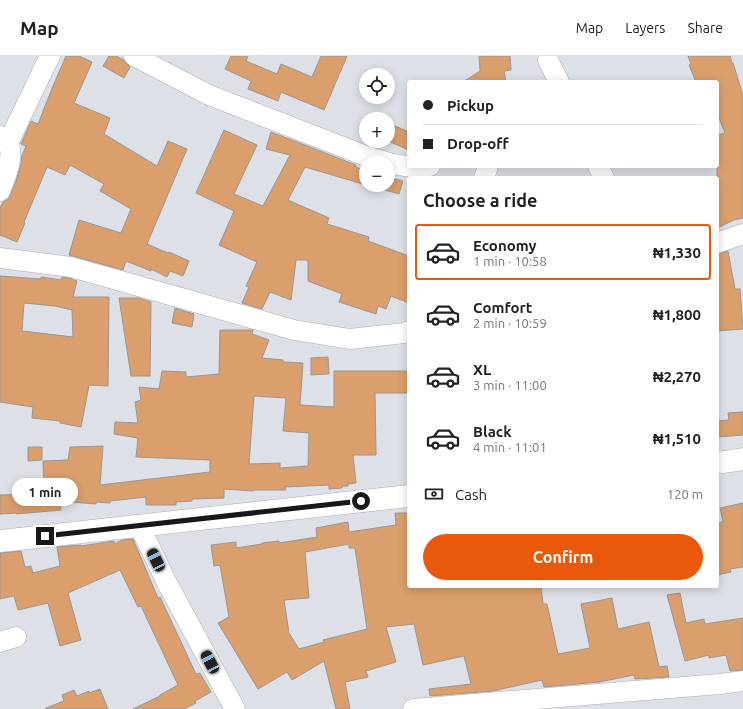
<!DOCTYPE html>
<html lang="en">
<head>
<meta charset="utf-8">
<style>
	:root { --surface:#fff; --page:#f2f2f2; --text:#222; --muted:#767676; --line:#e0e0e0; --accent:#ea580c }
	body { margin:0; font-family:Ubuntu,sans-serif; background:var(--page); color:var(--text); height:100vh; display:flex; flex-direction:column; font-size:15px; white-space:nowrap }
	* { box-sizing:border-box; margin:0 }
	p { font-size:13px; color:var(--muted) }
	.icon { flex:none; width:22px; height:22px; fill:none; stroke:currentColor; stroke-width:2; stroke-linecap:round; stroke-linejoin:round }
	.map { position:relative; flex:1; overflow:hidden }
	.sheet { position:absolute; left:407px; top:120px; width:312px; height:412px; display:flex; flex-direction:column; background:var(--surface); border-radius:4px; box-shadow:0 2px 10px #0003 }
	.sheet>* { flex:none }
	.hud { position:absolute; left:407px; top:24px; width:312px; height:88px; border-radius:4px; box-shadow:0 2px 10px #0003; display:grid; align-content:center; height:88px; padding:0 16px; background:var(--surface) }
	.fabs { position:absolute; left:359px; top:12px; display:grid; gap:8px }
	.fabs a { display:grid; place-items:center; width:36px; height:36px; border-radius:50%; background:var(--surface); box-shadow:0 2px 10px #0003; font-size:20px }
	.end { position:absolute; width:18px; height:18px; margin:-9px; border:5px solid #17181a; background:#fff; box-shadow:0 0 0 2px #fff }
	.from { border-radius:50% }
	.bubble { position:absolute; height:28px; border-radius:14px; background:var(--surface); box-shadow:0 2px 10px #0003; font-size:13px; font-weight:700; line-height:28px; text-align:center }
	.car { position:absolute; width:12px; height:24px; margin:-12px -6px; border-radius:5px; box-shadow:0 0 3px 1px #0007; background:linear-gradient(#222 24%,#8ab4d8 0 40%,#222 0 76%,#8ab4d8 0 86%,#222 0) }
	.hud b { display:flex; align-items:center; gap:14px; height:38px; font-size:15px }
	.hud b+b { border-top:1px solid var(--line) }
	.hud i { width:10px; height:10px; background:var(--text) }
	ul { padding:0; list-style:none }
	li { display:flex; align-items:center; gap:12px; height:56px; margin:0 8px 6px; padding:0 8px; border:2px solid transparent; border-radius:4px }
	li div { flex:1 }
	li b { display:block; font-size:15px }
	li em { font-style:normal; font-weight:700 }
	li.current { border-color:var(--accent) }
	li>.icon { width:36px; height:36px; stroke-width:1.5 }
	h2 { padding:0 16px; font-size:18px; line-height:48px }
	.pay { display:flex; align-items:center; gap:10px; height:44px; padding:0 16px; font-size:15px }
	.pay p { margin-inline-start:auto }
	.action { display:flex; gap:8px; margin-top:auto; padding:8px 16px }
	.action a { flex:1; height:46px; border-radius:24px; background:var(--accent); color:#fff; font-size:16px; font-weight:700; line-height:46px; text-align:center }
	header { display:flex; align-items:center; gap:24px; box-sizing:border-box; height:56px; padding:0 20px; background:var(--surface); border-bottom:1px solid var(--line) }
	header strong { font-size:19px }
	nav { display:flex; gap:22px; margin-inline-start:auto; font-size:14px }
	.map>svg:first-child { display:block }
	.building { fill:#da9f6c; stroke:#9b9692; fill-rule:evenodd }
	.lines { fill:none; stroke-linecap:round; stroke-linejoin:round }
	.street-casing { stroke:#a9acb1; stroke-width:21 }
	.secondary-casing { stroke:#a9acb1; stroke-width:23 }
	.street { stroke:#fff; stroke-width:20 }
	.secondary { stroke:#fff; stroke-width:22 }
	.route { stroke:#17181a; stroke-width:5 }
</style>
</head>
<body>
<header>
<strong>Map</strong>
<nav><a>Map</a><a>Layers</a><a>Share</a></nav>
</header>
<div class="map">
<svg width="743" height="653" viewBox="0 0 743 653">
	<rect width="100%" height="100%" fill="#dde0e6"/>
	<g class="building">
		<polygon points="66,0 79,0 92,6 74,47 110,62 104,78 157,110 168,85 187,93 147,188 168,197 169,196 189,205 183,220 170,215 167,221 151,213 151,215 126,205 123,214 69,199 79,164 121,177 131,153 100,135 104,128 70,109 65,119 47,111 24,166 25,167 17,186 0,179 0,152 3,146 7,144 10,140 16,125 21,108 22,100 26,90 21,88 31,65 38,68 53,30"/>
		<polygon points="109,0 116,0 124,4 125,6 130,11 124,22 103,10"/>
		<polygon points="231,0 248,0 246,5 277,18 281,8 312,21 321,0 347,0 324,54 281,36 278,45 248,33 251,25 225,13"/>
		<polygon points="479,0 510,0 511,14 504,15 506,26 463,26 480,15"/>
		<polygon points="688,0 730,0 732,7 733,7 743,39 743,162 734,164 717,172 717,79 725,77 717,57 717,26 696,26 689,9 691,8"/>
		<polygon points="388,67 409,76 409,94 388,85"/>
		<polygon points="224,74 257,89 234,138 263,150 290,99 266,93 271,76 310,91 315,93 356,109 356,111 366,115 366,129 305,111 288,144 329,162 327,168 369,181 368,185 409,200 409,247 391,240 386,253 378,250 376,258 339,246 342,238 308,225 308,204 296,204 291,244 270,236 262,253 242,247 249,231 246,230 257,206 219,189 234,155 196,137"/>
		<polygon points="388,121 403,125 399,138 368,129 388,129"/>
		<polygon points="728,195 735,233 740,233 743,273 717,275 717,198"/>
		<path d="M 0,220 L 41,223 L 41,221 L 61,224 L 62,221 L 69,222 L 77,225 L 73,241 L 109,241 L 108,330 L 89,329 L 81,371 L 60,367 L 60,365 L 32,362 L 33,351 L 0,346 ZM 24,247 L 55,250 L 72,254 L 73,281 L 22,275 Z"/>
		<polygon points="119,242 139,242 151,246 150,320 131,320"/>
		<polygon points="175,252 194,258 192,271 172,267"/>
		<path d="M 220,274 L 253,274 L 252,278 L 269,284 L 262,302 L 283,304 L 283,306 L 303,307 L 300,349 L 334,351 L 334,315 L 409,315 L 409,337 L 375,337 L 376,399 L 353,399 L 356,427 L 348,428 L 348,430 L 342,430 L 342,432 L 329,433 L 329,429 L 285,431 L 286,434 L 253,434 L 253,435 L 224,433 L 224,442 L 192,443 L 192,445 L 176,446 L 176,449 L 146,449 L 146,441 L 110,445 L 110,447 L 96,446 L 96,448 L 60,445 L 61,454 L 16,458 L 16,457 L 0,458 L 0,439 L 44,438 L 43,405 L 68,404 L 70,391 L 103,390 L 100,429 L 210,416 L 210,404 L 136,401 L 138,382 L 114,378 L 115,366 L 138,367 L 135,346 L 141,344 L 139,331 L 159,333 L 162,315 L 186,316 L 186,321 L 219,318 ZM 254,340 L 286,342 L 283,375 L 309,377 L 308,410 L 280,412 L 280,407 L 249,408 Z"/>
		<polygon points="328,301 329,318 311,319 311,302"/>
		<polygon points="743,356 743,379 717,381 717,365 729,364 728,357"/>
		<polygon points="28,391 42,391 42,404 28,405"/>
		<polygon points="743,447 743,511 730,513 731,516 717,519 717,467 723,466 720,452"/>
		<path d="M 395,457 L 409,457 L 409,530 L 541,530 L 543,548 L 547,548 L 558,598 L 590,592 L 581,548 L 612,542 L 618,573 L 649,566 L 659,611 L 667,610 L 669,621 L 635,623 L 634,619 L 599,626 L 544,631 L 542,624 L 493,635 L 430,640 L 429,633 L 471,628 L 464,600 L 423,609 L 414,568 L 386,571 L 396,606 L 366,615 L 368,621 L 345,626 L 350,653 L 336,653 L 324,605 L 292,624 L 287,616 L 258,633 L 218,567 L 229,561 L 220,509 L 214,510 L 211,489 L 236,486 L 236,492 L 262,488 L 262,487 L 279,485 L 279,487 L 317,481 L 316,472 L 348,466 L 349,476 L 396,469 ZM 349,488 L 349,492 L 355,492 L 367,573 L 323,584 L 324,586 L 299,593 L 289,577 L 284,544 L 309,542 L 305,496 Z"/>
		<polygon points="133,483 158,542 160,541 196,618 200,617 211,636 195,645 196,647 184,653 133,653 160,640 160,639 178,629 141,550 138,551 120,514 68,537 81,584 60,590 48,547 18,554 14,540 0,543 0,497 21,495 25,511 31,510 33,517 60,510 57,491 81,489 81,490 114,485 114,488 122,484"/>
		<polygon points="680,537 686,567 704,563 705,568 743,562 743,614 730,615 726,599 709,602 709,599 685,605 667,539"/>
		<polygon points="100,633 108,653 46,653 46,652 64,645 62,639 74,634 77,640 89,635 89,637"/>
	</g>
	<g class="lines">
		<defs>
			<g id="street">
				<polyline points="134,0 209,39 366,100 393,108 419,112 430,110"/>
				<polyline points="548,4 559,26"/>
				<path d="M 0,80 C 20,88 6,121 0,135"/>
				<polyline points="8,88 17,68 50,0"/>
				<polyline points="598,110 604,122"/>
				<polyline points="484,122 488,110"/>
				<polyline points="717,187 743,178"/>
				<polyline points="0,202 71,211 294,274 350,283 404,277 409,275"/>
				<polyline points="139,469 167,527 235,653"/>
				<polyline points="0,586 16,581"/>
				<polyline points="413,653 720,628 743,625"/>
			</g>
			<g id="secondary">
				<polyline points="717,407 743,403"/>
				<polyline points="0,485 409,440"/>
			</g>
		</defs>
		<use href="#street" class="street-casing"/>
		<use href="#secondary" class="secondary-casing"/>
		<use href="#street" class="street"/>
		<use href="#secondary" class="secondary"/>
	</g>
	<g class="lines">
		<polyline class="route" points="45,480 361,445"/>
	</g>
</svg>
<div class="fabs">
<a><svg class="icon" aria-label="locate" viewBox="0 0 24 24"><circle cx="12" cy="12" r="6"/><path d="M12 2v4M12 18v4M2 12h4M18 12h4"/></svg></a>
<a>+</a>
<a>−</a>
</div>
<i class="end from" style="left:361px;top:445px"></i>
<i class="end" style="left:45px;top:480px"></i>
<div class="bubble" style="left:12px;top:422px;width:66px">1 min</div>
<i class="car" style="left:156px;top:504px;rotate:334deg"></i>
<i class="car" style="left:210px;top:606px;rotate:332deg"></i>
<div class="hud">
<b><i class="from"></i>Pickup</b>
<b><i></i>Drop-off</b>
</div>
<section class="sheet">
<h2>Choose a ride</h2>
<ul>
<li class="current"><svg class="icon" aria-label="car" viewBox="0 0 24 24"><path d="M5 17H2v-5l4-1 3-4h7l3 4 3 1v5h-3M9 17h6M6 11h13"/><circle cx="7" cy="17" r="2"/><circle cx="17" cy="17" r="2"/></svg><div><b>Economy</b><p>1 min · 10:58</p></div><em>₦1,330</em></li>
<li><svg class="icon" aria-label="car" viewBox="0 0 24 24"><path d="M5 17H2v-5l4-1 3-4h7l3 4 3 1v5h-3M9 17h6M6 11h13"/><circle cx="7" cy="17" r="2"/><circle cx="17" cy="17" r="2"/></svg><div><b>Comfort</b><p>2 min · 10:59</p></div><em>₦1,800</em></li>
<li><svg class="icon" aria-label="car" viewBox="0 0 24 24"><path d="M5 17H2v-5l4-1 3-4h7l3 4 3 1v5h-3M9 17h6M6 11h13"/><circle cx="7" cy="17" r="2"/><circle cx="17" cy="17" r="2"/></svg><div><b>XL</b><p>3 min · 11:00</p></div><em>₦2,270</em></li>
<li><svg class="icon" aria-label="car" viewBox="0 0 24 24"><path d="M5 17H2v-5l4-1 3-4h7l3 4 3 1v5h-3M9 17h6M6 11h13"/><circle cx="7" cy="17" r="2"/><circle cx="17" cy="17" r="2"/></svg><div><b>Black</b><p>4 min · 11:01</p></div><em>₦1,510</em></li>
</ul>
<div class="pay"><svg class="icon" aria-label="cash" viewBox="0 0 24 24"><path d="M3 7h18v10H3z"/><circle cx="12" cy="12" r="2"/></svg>Cash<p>120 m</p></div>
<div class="action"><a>Confirm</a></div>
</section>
</div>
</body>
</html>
